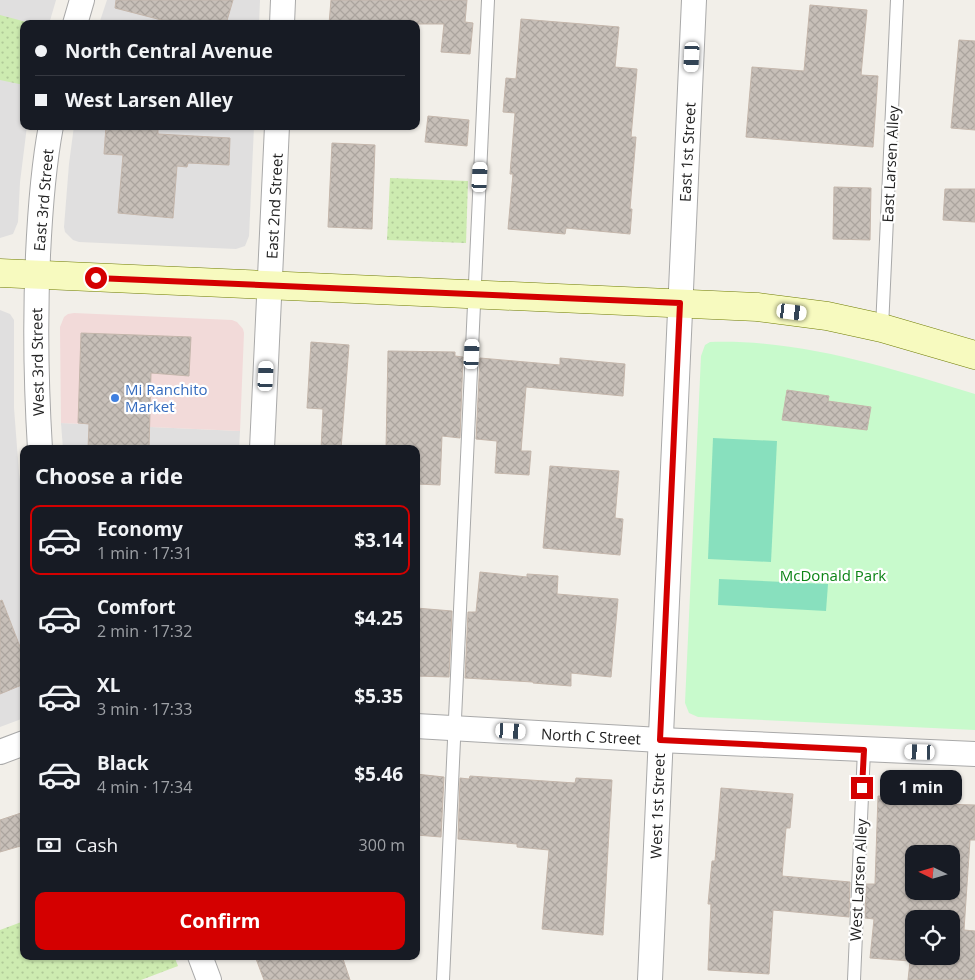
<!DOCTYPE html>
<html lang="en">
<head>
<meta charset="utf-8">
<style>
	:root { --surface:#171b24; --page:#242831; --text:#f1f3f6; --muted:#9ea1a6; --line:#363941; --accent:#d40000 }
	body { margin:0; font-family:"Open Sans",sans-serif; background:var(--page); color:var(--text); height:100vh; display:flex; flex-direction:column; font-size:19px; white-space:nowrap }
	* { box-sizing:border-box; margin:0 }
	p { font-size:16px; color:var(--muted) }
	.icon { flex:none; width:28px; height:28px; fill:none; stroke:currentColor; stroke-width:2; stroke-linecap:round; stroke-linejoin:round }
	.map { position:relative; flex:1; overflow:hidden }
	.sheet { position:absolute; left:20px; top:445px; width:400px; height:515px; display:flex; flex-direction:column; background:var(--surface); border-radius:10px; box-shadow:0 1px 4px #0004 }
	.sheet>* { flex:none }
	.top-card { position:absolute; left:20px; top:20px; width:400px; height:110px; border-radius:10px; box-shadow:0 1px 4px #0004; display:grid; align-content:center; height:110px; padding:0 15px; background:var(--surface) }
	.needle { width:32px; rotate:275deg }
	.controls { position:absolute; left:905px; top:845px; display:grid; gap:10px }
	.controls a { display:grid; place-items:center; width:55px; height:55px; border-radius:10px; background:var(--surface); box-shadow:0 1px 4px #0004; font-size:25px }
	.end { position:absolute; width:22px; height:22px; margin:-11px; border:6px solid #d40000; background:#fff; box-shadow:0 0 0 2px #fff }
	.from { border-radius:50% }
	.bubble { position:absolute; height:35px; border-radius:10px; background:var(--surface); box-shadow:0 1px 4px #0004; font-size:16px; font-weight:700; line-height:35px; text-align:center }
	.car { position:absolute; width:15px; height:30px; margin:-15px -8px; border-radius:6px; box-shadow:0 0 4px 1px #0007; background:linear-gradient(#fff 24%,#345 0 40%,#fff 0 76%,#345 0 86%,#fff 0) }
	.top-card b { display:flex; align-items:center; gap:18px; height:48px; font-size:19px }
	.top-card b+b { border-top:1px solid var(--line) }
	.top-card i { width:12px; height:12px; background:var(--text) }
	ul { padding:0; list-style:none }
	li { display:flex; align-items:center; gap:15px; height:70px; margin:0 10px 8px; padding:0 5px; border:2px solid transparent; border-radius:10px }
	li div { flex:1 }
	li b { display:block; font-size:19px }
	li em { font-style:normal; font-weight:700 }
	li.active { border-color:var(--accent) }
	li>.icon { width:45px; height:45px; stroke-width:1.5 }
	h2 { padding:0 15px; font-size:22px; line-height:60px }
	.pay { display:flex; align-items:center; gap:12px; height:55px; padding:0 15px; font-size:19px }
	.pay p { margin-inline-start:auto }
	.cta { display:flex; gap:10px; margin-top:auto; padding:10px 15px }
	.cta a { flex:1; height:58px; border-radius:10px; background:var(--accent); color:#fff; font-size:20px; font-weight:700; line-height:58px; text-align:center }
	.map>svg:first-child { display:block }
	.residential { fill:#e0dfdf }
	.commercial { fill:#f2dad9 }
	.grass { fill:url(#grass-dots) }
	.park { fill:#c8facc }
	.pitch { fill:#88e0be }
	.building { fill:url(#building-cross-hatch); stroke:#c4b6ab; fill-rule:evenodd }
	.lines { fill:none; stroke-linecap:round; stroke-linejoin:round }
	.lane-casing { stroke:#a9a9a9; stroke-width:14 }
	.street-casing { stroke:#a9a9a9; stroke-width:26 }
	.secondary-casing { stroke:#707d05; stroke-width:29 }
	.lane { stroke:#fff; stroke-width:12 }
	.street { stroke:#fff; stroke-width:24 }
	.secondary { stroke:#f7fabf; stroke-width:28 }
	.route { stroke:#d40000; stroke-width:6 }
	.shop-dot { fill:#3f7fe0; stroke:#fff; stroke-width:2 }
	.labels { text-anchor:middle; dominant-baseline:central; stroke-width:4.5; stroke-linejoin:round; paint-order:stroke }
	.street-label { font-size:15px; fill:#222; stroke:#fff }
	.shop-label { font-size:15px; fill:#366cbe; stroke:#fff; text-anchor:start }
	.park-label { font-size:15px; fill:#0c8416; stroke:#fff }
</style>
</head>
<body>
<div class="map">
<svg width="975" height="980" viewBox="0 0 975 980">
	<defs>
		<pattern id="grass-dots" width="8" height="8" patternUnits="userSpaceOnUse" patternTransform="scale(1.25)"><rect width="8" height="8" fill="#cdebb0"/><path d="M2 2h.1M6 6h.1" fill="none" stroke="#b0c997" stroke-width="1.8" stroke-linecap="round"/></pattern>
		<pattern id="building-cross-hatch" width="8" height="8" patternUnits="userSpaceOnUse" patternTransform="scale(1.25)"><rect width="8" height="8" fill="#c7bfb8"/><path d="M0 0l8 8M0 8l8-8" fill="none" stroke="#aba49e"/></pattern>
	</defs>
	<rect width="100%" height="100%" fill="#f2efe9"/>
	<g class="residential">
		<polygon points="0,0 56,0 49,24 24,24 24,126 27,126 20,182 18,222 13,234 0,238"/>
		<polygon points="107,0 260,0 259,24 99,24"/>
		<polygon points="74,126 254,126 249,236 245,246 236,249 79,242 73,240 65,232 64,227 69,164"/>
		<polygon points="0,310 10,314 14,320 14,408 19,473 24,504 24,718 0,727"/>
		<polygon points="61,423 240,431 239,449 63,449"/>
	</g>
	<polygon class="commercial" points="74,313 232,320 237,322 243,329 244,333 240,431 61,423 60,327 64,317 68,314"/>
	<g class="grass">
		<polygon points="0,15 34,24 24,24 24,85 0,80"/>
		<polygon points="390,178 468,181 466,243 387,240"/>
		<polygon points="24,921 24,956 174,956 178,966 141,980 0,980 0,930"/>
	</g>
	<path class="park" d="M 710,342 C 802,339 889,368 975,394 L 975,730 L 698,717 L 689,713 L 685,703 L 701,356 L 705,345 Z"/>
	<g class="pitch">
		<polygon points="713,438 777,441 771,562 708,559"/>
		<polygon points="719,579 828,584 826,611 718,605"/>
	</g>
	<g class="building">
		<polygon points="116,0 233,0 226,24 177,24 115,8"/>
		<polygon points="331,0 467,0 465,22 473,23 470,54 441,52 444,24 329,24"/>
		<polygon points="810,5 867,10 861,75 878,76 873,147 746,137 752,67 804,71"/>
		<polygon points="521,19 619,27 615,67 637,69 631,137 636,137 630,209 632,209 630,234 566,228 565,234 508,229 513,174 510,174 515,113 503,112 506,78 516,79"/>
		<polygon points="959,40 975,41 975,130 951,128"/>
		<polygon points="428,116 469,120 467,146 425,142"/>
		<polygon points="106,126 158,126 158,134 230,138 229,165 188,163 187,167 177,166 173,218 118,213 123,155 104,154"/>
		<polygon points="332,143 375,145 372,229 328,227"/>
		<polygon points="834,187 871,188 870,240 833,239"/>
		<polygon points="945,189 975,189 975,222 943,220"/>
		<polygon points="81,333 191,337 189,376 151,373 149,449 88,449 89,424 78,423"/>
		<polygon points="311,342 349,345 341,449 321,449 323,409 307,408"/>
		<polygon points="388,351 455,352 455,356 463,357 460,438 442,436 440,485 416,484 416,449 386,449"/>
		<polygon points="480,358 560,365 560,358 625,364 623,396 526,387 521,451 531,451 529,475 495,473 497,441 476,439"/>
		<polygon points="787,390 829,396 828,401 871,407 867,430 782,420"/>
		<polygon points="550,466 619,471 615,518 623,519 620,555 543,548"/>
		<polygon points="480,572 527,577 527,574 558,576 557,594 618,599 611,677 571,673 571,686 533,683 533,682 465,678 468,612 476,612"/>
		<polygon points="2,600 24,657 24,684 0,694 0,601"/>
		<polygon points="416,608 452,611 449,677 416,676"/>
		<polygon points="416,774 444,777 441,837 416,835"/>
		<polygon points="470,776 575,783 576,778 612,780 603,935 542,929 549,850 517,847 517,844 458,839 460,778 469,779"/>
		<polygon points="721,788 793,794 790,828 786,828 782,876 850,882 849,917 773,910 769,974 708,970 711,904 708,904 712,861 715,861"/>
		<path d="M 878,796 L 914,798 L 914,803 L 975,805 L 975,840 L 970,840 L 964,930 L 975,931 L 975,980 L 908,980 L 910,961 L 870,958 L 874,919 L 865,918 L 866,884 L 875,884 ZM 914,854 L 951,854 L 951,891 L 914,891 ZM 914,919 L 951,919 L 951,956 L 914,956 Z"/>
		<polygon points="24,812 24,845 0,852 0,820"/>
		<polygon points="255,956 342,956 350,980 264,980"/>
	</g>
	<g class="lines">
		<defs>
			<g id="lane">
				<polyline points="882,328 897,0"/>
				<polyline points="443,980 488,0"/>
				<polyline points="854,980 864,750"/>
			</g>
			<g id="street">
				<polyline points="75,24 82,0"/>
				<polyline points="282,24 283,0"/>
				<path d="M 40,449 C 36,384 35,320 38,255 C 40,212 43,168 51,126"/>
				<polyline points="262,449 277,126"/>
				<polyline points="416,726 660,740 975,754"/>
				<polyline points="0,752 24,743"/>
				<polyline points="200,956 209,980"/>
				<polyline points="650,980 694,0"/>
			</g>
			<polyline id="secondary" points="0,273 757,307 827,316 882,328 975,355"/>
		</defs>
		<use href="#lane" class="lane-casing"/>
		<use href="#street" class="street-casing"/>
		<use href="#secondary" class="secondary-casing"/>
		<use href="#lane" class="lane"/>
		<use href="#street" class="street"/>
		<use href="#secondary" class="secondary"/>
	</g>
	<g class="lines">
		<polyline class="route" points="96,278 680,303 660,740 864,750 862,788"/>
	</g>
	<circle class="shop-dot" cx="115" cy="398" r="5"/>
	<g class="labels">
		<g class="street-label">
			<text transform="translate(687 152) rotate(-87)">East 1st Street</text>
			<text transform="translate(890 164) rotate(-87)">East Larsen Alley</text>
			<text transform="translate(43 200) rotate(-85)">East 3rd Street</text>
			<text transform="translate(274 206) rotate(-87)">East 2nd Street</text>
			<text transform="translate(37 362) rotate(-91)">West 3rd Street</text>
			<text transform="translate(591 736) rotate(3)">North C Street</text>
			<text transform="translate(657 806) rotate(-88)">West 1st Street</text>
			<text transform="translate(858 880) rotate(-87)">West Larsen Alley</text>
		</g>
		<g class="shop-label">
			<text x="125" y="389">Mi Ranchito<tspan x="125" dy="17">Market</tspan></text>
		</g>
		<g class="park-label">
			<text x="833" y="575">McDonald Park</text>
		</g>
	</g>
</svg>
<div class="controls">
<a><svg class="needle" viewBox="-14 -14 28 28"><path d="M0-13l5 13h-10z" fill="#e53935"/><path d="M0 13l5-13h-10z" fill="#9ea1a6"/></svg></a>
<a><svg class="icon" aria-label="locate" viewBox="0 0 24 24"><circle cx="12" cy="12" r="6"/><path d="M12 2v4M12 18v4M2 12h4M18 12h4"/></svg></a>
</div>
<i class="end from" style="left:96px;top:278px"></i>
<i class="end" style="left:862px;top:788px"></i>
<div class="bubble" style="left:880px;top:770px;width:82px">1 min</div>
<i class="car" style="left:692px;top:57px;rotate:183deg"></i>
<i class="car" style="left:480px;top:177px;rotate:3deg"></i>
<i class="car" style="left:792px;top:312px;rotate:97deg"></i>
<i class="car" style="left:472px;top:354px;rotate:3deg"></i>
<i class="car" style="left:266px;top:376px;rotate:3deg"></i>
<i class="car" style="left:511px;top:731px;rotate:93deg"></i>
<i class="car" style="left:920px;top:752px;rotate:272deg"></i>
<div class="top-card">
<b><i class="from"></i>North Central Avenue</b>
<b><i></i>West Larsen Alley</b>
</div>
<section class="sheet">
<h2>Choose a ride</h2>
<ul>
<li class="active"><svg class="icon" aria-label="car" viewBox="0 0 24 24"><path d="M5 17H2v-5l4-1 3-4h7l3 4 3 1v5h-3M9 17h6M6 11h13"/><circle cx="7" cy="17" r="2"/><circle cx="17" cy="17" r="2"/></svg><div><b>Economy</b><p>1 min · 17:31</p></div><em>$3.14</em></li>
<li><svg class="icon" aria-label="car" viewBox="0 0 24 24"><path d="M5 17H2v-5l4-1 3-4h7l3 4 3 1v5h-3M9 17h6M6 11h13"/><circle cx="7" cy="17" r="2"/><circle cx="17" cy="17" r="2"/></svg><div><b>Comfort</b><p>2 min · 17:32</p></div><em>$4.25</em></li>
<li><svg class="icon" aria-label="car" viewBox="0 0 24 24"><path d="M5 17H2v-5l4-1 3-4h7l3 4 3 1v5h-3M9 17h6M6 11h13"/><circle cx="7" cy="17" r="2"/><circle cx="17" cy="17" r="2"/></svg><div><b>XL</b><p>3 min · 17:33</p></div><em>$5.35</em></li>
<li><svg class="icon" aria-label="car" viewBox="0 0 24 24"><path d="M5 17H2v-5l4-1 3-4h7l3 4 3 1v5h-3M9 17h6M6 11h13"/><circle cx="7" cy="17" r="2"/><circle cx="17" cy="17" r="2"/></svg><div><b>Black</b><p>4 min · 17:34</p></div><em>$5.46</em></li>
</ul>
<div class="pay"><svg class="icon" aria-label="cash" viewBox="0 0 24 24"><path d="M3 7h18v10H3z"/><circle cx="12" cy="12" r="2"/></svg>Cash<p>300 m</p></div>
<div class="cta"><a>Confirm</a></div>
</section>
</div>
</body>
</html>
